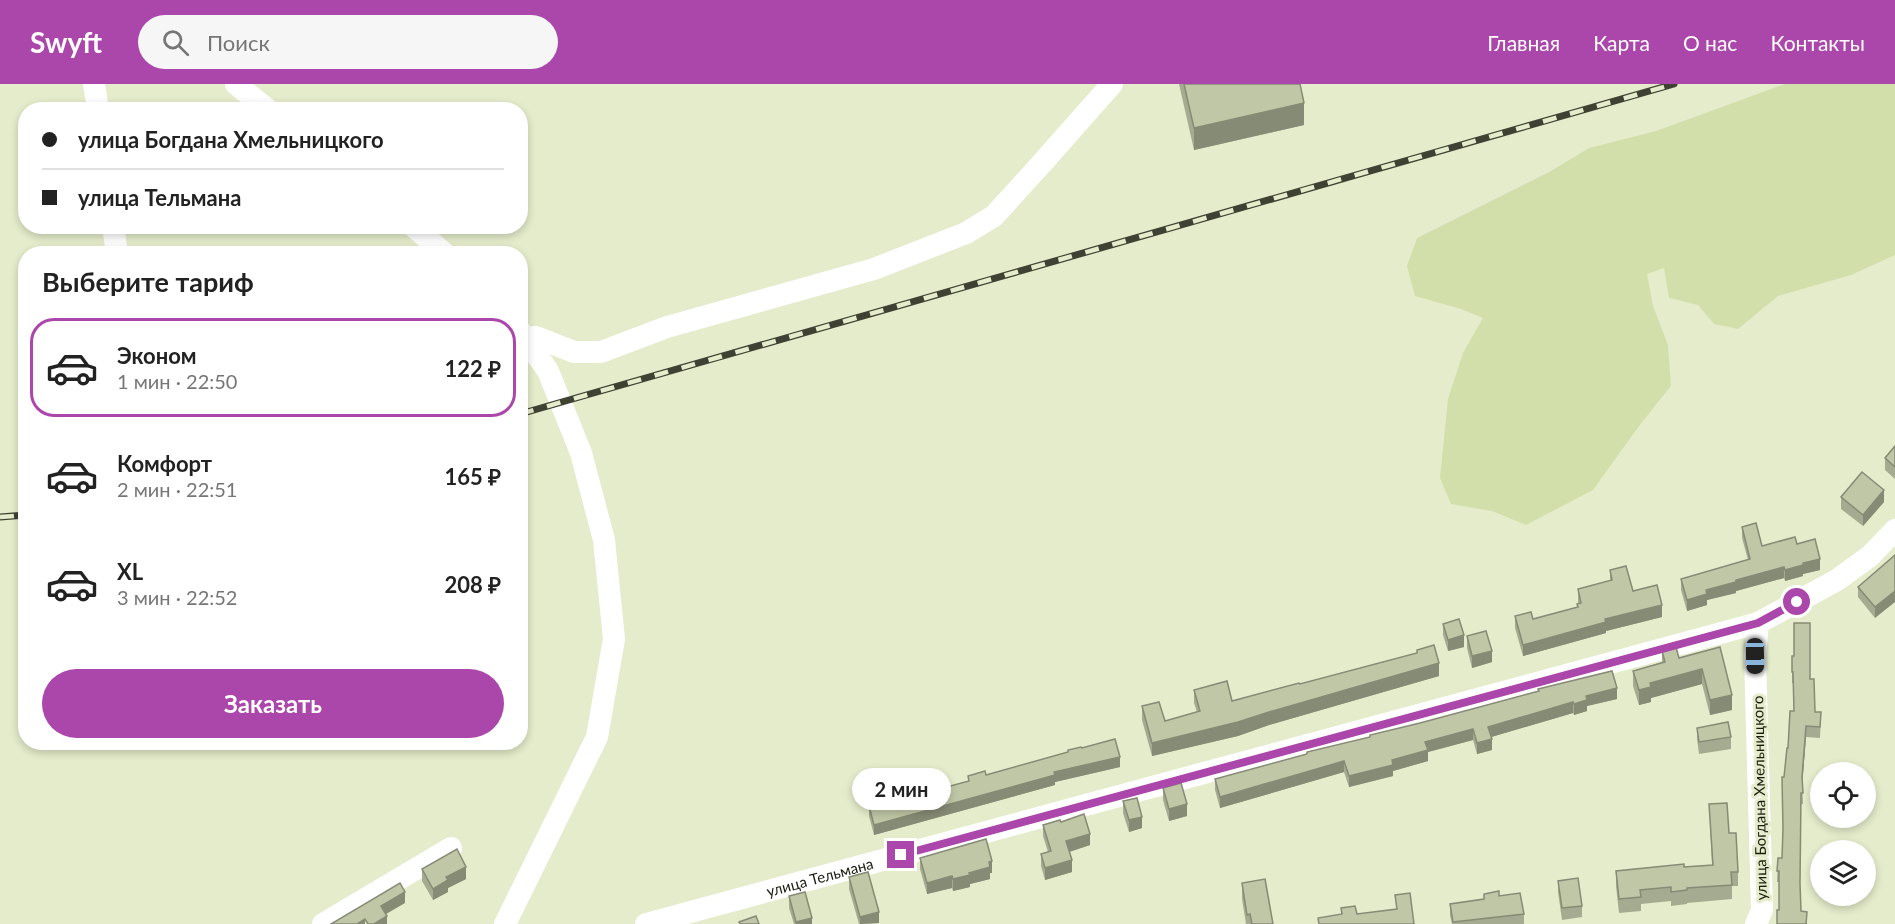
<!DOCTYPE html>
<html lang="ru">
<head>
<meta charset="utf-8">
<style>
	:root { --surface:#fff; --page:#f6f6f6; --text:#222; --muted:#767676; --line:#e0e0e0; --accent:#ab46ab }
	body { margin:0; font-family:Lato,sans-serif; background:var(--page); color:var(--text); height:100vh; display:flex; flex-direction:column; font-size:22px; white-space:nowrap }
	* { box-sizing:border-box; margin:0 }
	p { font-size:20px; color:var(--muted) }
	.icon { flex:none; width:33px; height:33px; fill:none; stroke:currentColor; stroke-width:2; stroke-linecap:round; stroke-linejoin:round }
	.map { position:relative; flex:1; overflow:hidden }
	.drawer { position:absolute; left:18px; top:162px; width:510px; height:504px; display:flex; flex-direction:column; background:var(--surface); border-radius:24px; box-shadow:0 3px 9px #0003 }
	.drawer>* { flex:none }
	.guide { position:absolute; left:18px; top:18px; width:510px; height:132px; border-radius:24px; box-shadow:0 3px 9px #0003; display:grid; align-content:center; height:132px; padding:0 24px; background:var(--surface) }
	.controls { position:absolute; left:1810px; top:678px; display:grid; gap:12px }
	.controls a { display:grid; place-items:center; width:66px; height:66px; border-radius:50%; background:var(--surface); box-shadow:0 3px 9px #0003; font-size:30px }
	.end { position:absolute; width:27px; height:27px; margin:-14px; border:8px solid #ab46ab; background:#fff; box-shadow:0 0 0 3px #fff }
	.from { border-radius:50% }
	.bubble { position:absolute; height:42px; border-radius:21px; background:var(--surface); box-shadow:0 3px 9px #0003; font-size:20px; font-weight:700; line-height:42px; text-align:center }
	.car { position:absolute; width:18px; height:36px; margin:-18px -9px; border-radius:8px; box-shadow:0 0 4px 2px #0007; background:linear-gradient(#222 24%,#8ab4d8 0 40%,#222 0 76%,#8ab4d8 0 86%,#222 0) }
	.guide b { display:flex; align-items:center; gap:21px; height:57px; font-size:22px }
	.guide b+b { border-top:2px solid var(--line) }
	.guide i { width:15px; height:15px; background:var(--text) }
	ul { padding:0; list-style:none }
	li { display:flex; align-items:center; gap:18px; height:99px; margin:0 12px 9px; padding:0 12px; border:3px solid transparent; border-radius:24px }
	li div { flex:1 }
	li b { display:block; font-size:22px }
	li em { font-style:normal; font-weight:700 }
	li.active { border-color:var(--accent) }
	li>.icon { width:54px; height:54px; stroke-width:1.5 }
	h2 { padding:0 24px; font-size:27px; line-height:72px }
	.button { display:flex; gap:12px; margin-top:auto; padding:12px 24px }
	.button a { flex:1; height:69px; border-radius:36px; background:var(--accent); color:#fff; font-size:24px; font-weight:700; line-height:69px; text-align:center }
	header { display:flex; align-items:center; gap:36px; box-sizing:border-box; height:84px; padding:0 30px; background:var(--accent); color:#fff }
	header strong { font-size:28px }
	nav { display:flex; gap:33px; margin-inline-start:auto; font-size:21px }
	.search { width:420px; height:54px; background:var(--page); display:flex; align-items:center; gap:15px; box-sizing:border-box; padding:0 21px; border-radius:33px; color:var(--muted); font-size:22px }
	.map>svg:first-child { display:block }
	.green { fill:#d3dfaa }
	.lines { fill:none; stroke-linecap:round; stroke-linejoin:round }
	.minor { stroke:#fff; stroke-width:22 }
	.rail-casing { stroke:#3f4232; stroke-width:7 }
	.rail { stroke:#e4eccb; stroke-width:4.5; stroke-dasharray:14; stroke-linecap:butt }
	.wall { fill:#a5ab90 }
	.shaded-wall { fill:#868b75 }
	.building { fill:#c0c7a7; stroke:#868b75; stroke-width:1.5 }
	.route { stroke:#ab46ab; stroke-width:8 }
	.labels { text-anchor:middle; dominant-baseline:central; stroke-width:6; stroke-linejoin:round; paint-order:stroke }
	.street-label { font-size:15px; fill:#191b0f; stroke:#e4eccb }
</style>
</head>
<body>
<header>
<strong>Swyft</strong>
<div class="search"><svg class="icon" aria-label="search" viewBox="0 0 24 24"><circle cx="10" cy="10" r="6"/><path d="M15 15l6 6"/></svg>Поиск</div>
<nav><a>Главная</a><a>Карта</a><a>О нас</a><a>Контакты</a></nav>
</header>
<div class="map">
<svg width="1895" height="840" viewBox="0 0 1895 840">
	<rect width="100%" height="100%" fill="#e4eccb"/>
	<polygon class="green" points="1785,0 1895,0 1895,171 1851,191 1778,212 1738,245 1714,240 1698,221 1669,214 1664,184 1647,190 1653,222 1668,261 1671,302 1639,342 1593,406 1526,441 1492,427 1451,420 1440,394 1448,315 1463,269 1483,234 1461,225 1415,212 1407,182 1417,154 1551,87 1589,64 1656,47"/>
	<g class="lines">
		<g class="minor">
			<polyline points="94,0 98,26"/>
			<polyline points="236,0 268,26"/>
			<polyline points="113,142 117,170"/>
			<polyline points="413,142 445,170"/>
			<polyline points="520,254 536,253 574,268 601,268 667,243 874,185 966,149 994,132 1043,78 1112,0"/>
			<polyline points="323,840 451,764"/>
			<polyline points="505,840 597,653 614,555 604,456 581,369 548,287 520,247"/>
			<path id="s1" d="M 646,840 L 1758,539"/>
			<polyline points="1756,840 1762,826 1755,572 1758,539 1837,496 1870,472 1895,446"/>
		</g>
		<defs>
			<g id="rail">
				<polyline points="520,330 1674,0"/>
				<polyline points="0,433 26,431"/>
			</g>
		</defs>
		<use href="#rail" class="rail-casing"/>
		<use href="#rail" class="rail"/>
	</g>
	<g class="wall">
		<polygon points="1179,0 1300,0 1304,41 1194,66"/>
		<polygon points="1895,362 1895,395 1885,386 1885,374"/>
		<polygon points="1841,413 1884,418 1863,442 1841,425"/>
		<polygon points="1742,443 1762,462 1797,460 1820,486 1803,490 1803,492 1785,497 1784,494 1736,507 1736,509 1707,516 1707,521 1687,527 1681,506 1681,495 1748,476 1742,454"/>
		<polygon points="1895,471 1875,534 1858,513 1858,503"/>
		<polygon points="1610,486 1662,533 1606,547 1606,549 1523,572 1515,544 1515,532 1533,535 1577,523 1577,520 1578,520 1578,505 1610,497"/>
		<polygon points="1443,540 1464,563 1448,567 1443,551"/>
		<polygon points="1467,552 1492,578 1472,584 1467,564"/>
		<polygon points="1720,563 1732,626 1710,631 1702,600 1651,614 1651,618 1639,621 1633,602 1633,587 1662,578 1662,567 1679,574"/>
		<polygon points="1417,566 1439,592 1269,641 1238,652 1152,672 1142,636 1142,622 1165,637 1197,628 1194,619 1194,606 1232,617 1300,600 1417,569"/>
		<polygon points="1792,588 1810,595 1815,628 1821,628 1820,654 1806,653 1802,699 1803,720 1801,720 1800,801 1801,827 1807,828 1807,840 1777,840 1779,826 1779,798 1777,798 1778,774 1782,774 1784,693 1794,627 1793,599 1792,599"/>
		<polygon points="1538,607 1617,615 1587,622 1587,627 1574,631 1573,629 1491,653 1492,666 1477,670 1473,656 1428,668 1428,677 1393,687 1393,692 1349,703 1344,688 1220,724 1215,706 1215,695"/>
		<polygon points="1697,644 1731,653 1731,665 1699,670 1697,655"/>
		<polygon points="1082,664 1120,683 1055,698 1055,701 874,751 869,732 869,722 917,711 968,697 968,692 986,691"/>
		<polygon points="1163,704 1187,732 1169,737 1163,716"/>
		<polygon points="1123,717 1142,744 1129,748 1123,729"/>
		<polygon points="1709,720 1729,749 1738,788 1738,802 1732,802 1732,815 1687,819 1687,820 1671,822 1671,817 1641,820 1641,827 1619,829 1616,802 1616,787 1712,781"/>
		<polygon points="1061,738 1090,761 1069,768 1072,788 1045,796 1041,782 1041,770 1048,768 1043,752 1043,741"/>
		<polygon points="920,774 992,789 990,789 990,795 970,800 970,803 953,807 952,804 927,810 920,785"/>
		<polygon points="422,785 466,795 448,804 448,808 433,816 422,797"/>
		<polygon points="849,793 879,839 859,840 849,805"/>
		<polygon points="1558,797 1582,822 1582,833 1562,836 1558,808"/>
		<polygon points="1242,799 1273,840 1246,840 1242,815"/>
		<polygon points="1484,810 1499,812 1524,830 1524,840 1452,840 1450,831 1450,820 1484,815"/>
		<polygon points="789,812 812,840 794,840 789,824"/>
	</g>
	<g class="shaded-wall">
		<polygon points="1304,19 1304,41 1194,66 1194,44"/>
		<polygon points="1884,406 1884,418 1863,442 1863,431"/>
		<polygon points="1820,475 1820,486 1803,490 1803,492 1785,497 1785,486 1803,479"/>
		<polygon points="1784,483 1784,494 1736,507 1736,509 1707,516 1707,521 1687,527 1687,516 1706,506 1736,496"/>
		<polygon points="1895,507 1895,518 1875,534 1875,523"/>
		<polygon points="1662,521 1662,533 1606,547 1606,549 1523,572 1523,561 1605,535"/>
		<polygon points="1464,551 1464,563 1448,567 1448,556"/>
		<polygon points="1492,567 1492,578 1472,584 1472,572"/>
		<polygon points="1439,579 1439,592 1269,641 1238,652 1152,672 1152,659 1269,628"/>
		<polygon points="1702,585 1702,600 1651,614 1651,618 1639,621 1639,606 1650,599"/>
		<polygon points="1617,604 1617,615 1587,622 1587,627 1574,631 1574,620 1586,612"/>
		<polygon points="1732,611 1732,626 1710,631 1710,616"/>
		<polygon points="1573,618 1573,629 1488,654 1488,643"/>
		<polygon points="1806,642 1806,653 1802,704 1802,693"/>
		<polygon points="1473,645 1473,656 1428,668 1428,677 1393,687 1393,692 1349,703 1349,692 1392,676 1425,658"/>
		<polygon points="1492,655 1492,666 1477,670 1477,659"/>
		<polygon points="1120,673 1120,683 1055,698 1055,701 874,751 874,741 1054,688"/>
		<polygon points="1344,677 1344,688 1220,724 1220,713"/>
		<polygon points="1187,720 1187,732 1169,737 1169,725"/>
		<polygon points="1142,733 1142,744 1129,748 1129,736"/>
		<polygon points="1090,750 1090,761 1066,769 1066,757"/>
		<polygon points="1072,776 1072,788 1045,796 1045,784"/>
		<polygon points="992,777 992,789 990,789 990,795 970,800 970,803 953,807 953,795 969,789"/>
		<polygon points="466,783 466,795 448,804 448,808 433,816 433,805 446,793"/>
		<polygon points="952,792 952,804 927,810 927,799"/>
		<polygon points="405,808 405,819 381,833 381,822"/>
		<polygon points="879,828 879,839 860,840 860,833"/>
		<polygon points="387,832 387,840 374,840"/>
		<polygon points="812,834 812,840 796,840 796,838"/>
		<polygon points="365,835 365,840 357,840"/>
	</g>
	<g class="building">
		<polygon points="1184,0 1300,0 1304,19 1194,44"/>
		<polygon points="1895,362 1895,383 1885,374"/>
		<polygon points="1862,388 1884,406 1863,431 1841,413"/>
		<polygon points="1756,439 1762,462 1795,453 1797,460 1815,455 1820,475 1803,479 1803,481 1785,486 1784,483 1736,496 1736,498 1706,506 1707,510 1687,516 1681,495 1750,475 1742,443"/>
		<polygon points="1895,471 1895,507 1875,523 1858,503"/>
		<polygon points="1626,482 1633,507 1657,501 1662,521 1605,535 1606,538 1523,561 1515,532 1531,528 1533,535 1578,523 1577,520 1581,519 1578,505 1612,496 1610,486"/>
		<polygon points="1459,535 1464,551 1448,556 1443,540"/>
		<polygon points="1794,539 1810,539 1810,595 1814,595 1815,628 1821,628 1820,643 1806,642 1802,693 1803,709 1801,709 1800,799 1801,827 1807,828 1806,840 1777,840 1777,826 1779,826 1779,787 1777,787 1778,774 1782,774 1783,745 1782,693 1784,693 1787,664 1788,664 1790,627 1794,627 1793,588 1792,588 1792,572 1794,572"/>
		<polygon points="1486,547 1492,567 1472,572 1467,552"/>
		<polygon points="1434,561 1439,579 1269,628 1238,638 1152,659 1142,622 1159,618 1165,637 1200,627 1194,606 1227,597 1232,617 1299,599 1300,600 1417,569 1417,566"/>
		<polygon points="1676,563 1679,574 1720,563 1732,611 1710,616 1702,585 1650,599 1651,603 1639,606 1633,587 1665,578 1662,567"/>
		<polygon points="1612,587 1617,604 1586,612 1587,616 1574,620 1573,618 1488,643 1492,655 1477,659 1473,645 1425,658 1428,666 1392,676 1393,681 1349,692 1344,677 1220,713 1215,695 1307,670 1307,668 1370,653 1370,651 1420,639 1539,607 1538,605"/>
		<polygon points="1728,638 1731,653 1699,658 1697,644"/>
		<polygon points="1115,655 1120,673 1054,688 1055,691 874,741 869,722 917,711 969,697 968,692 985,687 986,691 1068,668 1068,666 1081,663 1082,664"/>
		<polygon points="1181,699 1187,720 1169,725 1163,704"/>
		<polygon points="1137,714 1142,733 1129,736 1123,717"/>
		<polygon points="1727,719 1729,749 1736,749 1738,788 1731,788 1732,801 1687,804 1687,806 1671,808 1671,803 1640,806 1641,813 1619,815 1616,787 1684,780 1684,783 1713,781 1709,720"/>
		<polygon points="1084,730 1090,750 1066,757 1072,776 1045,784 1041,770 1051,767 1043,741 1060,736 1061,738"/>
		<polygon points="986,755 992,777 989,778 990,783 969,789 970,791 953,795 952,792 927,799 920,774"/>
		<polygon points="457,765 466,783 446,793 448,796 433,805 422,785"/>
		<polygon points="868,788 879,828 860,833 849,793"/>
		<polygon points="1578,794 1582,822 1562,824 1558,797"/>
		<polygon points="1265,795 1273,840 1252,840 1250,830 1247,831 1242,799"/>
		<polygon points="400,799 405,808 381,822 387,832 374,840 368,840 365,835 357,840 331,840"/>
		<polygon points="1499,807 1499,812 1520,809 1524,830 1453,838 1450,820 1484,815 1484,810"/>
		<polygon points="805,808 812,834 796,838 789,812"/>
		<polygon points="1410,809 1414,840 1319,840 1318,834 1342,830 1341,824 1355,822 1357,830 1397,825 1395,811"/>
		<polygon points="756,832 759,840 740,840 739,838"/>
	</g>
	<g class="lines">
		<polyline class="route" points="901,771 1758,539 1797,518"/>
	</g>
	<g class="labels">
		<g class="street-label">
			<text transform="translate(1759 714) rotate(-91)">улица Богдана Хмельницкого</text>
			<text stroke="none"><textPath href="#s1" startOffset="180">улица Тельмана</textPath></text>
		</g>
	</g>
</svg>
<div class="controls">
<a><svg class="icon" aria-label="locate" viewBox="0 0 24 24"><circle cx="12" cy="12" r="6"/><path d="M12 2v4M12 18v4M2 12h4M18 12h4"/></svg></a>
<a><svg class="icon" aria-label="layers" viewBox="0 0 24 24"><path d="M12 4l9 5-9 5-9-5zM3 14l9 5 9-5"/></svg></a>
</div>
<i class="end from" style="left:1797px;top:518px"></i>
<i class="end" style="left:901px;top:771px"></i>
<div class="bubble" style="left:852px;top:684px;width:99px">2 мин</div>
<i class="car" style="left:1755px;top:572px;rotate:179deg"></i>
<div class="guide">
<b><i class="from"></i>улица Богдана Хмельницкого</b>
<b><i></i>улица Тельмана</b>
</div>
<section class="drawer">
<h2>Выберите тариф</h2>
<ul>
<li class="active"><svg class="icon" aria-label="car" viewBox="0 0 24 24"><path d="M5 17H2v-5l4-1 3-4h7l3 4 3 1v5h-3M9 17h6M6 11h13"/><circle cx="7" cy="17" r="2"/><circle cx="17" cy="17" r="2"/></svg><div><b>Эконом</b><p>1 мин · 22:50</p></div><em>122 ₽</em></li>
<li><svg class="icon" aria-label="car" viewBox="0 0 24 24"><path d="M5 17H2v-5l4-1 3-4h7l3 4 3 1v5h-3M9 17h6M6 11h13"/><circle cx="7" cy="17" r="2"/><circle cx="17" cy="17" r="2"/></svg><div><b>Комфорт</b><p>2 мин · 22:51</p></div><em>165 ₽</em></li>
<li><svg class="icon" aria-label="car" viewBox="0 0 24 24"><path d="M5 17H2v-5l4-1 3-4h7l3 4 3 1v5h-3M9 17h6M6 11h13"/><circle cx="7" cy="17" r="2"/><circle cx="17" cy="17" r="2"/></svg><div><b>XL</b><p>3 мин · 22:52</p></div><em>208 ₽</em></li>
</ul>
<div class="button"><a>Заказать</a></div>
</section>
</div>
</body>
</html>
